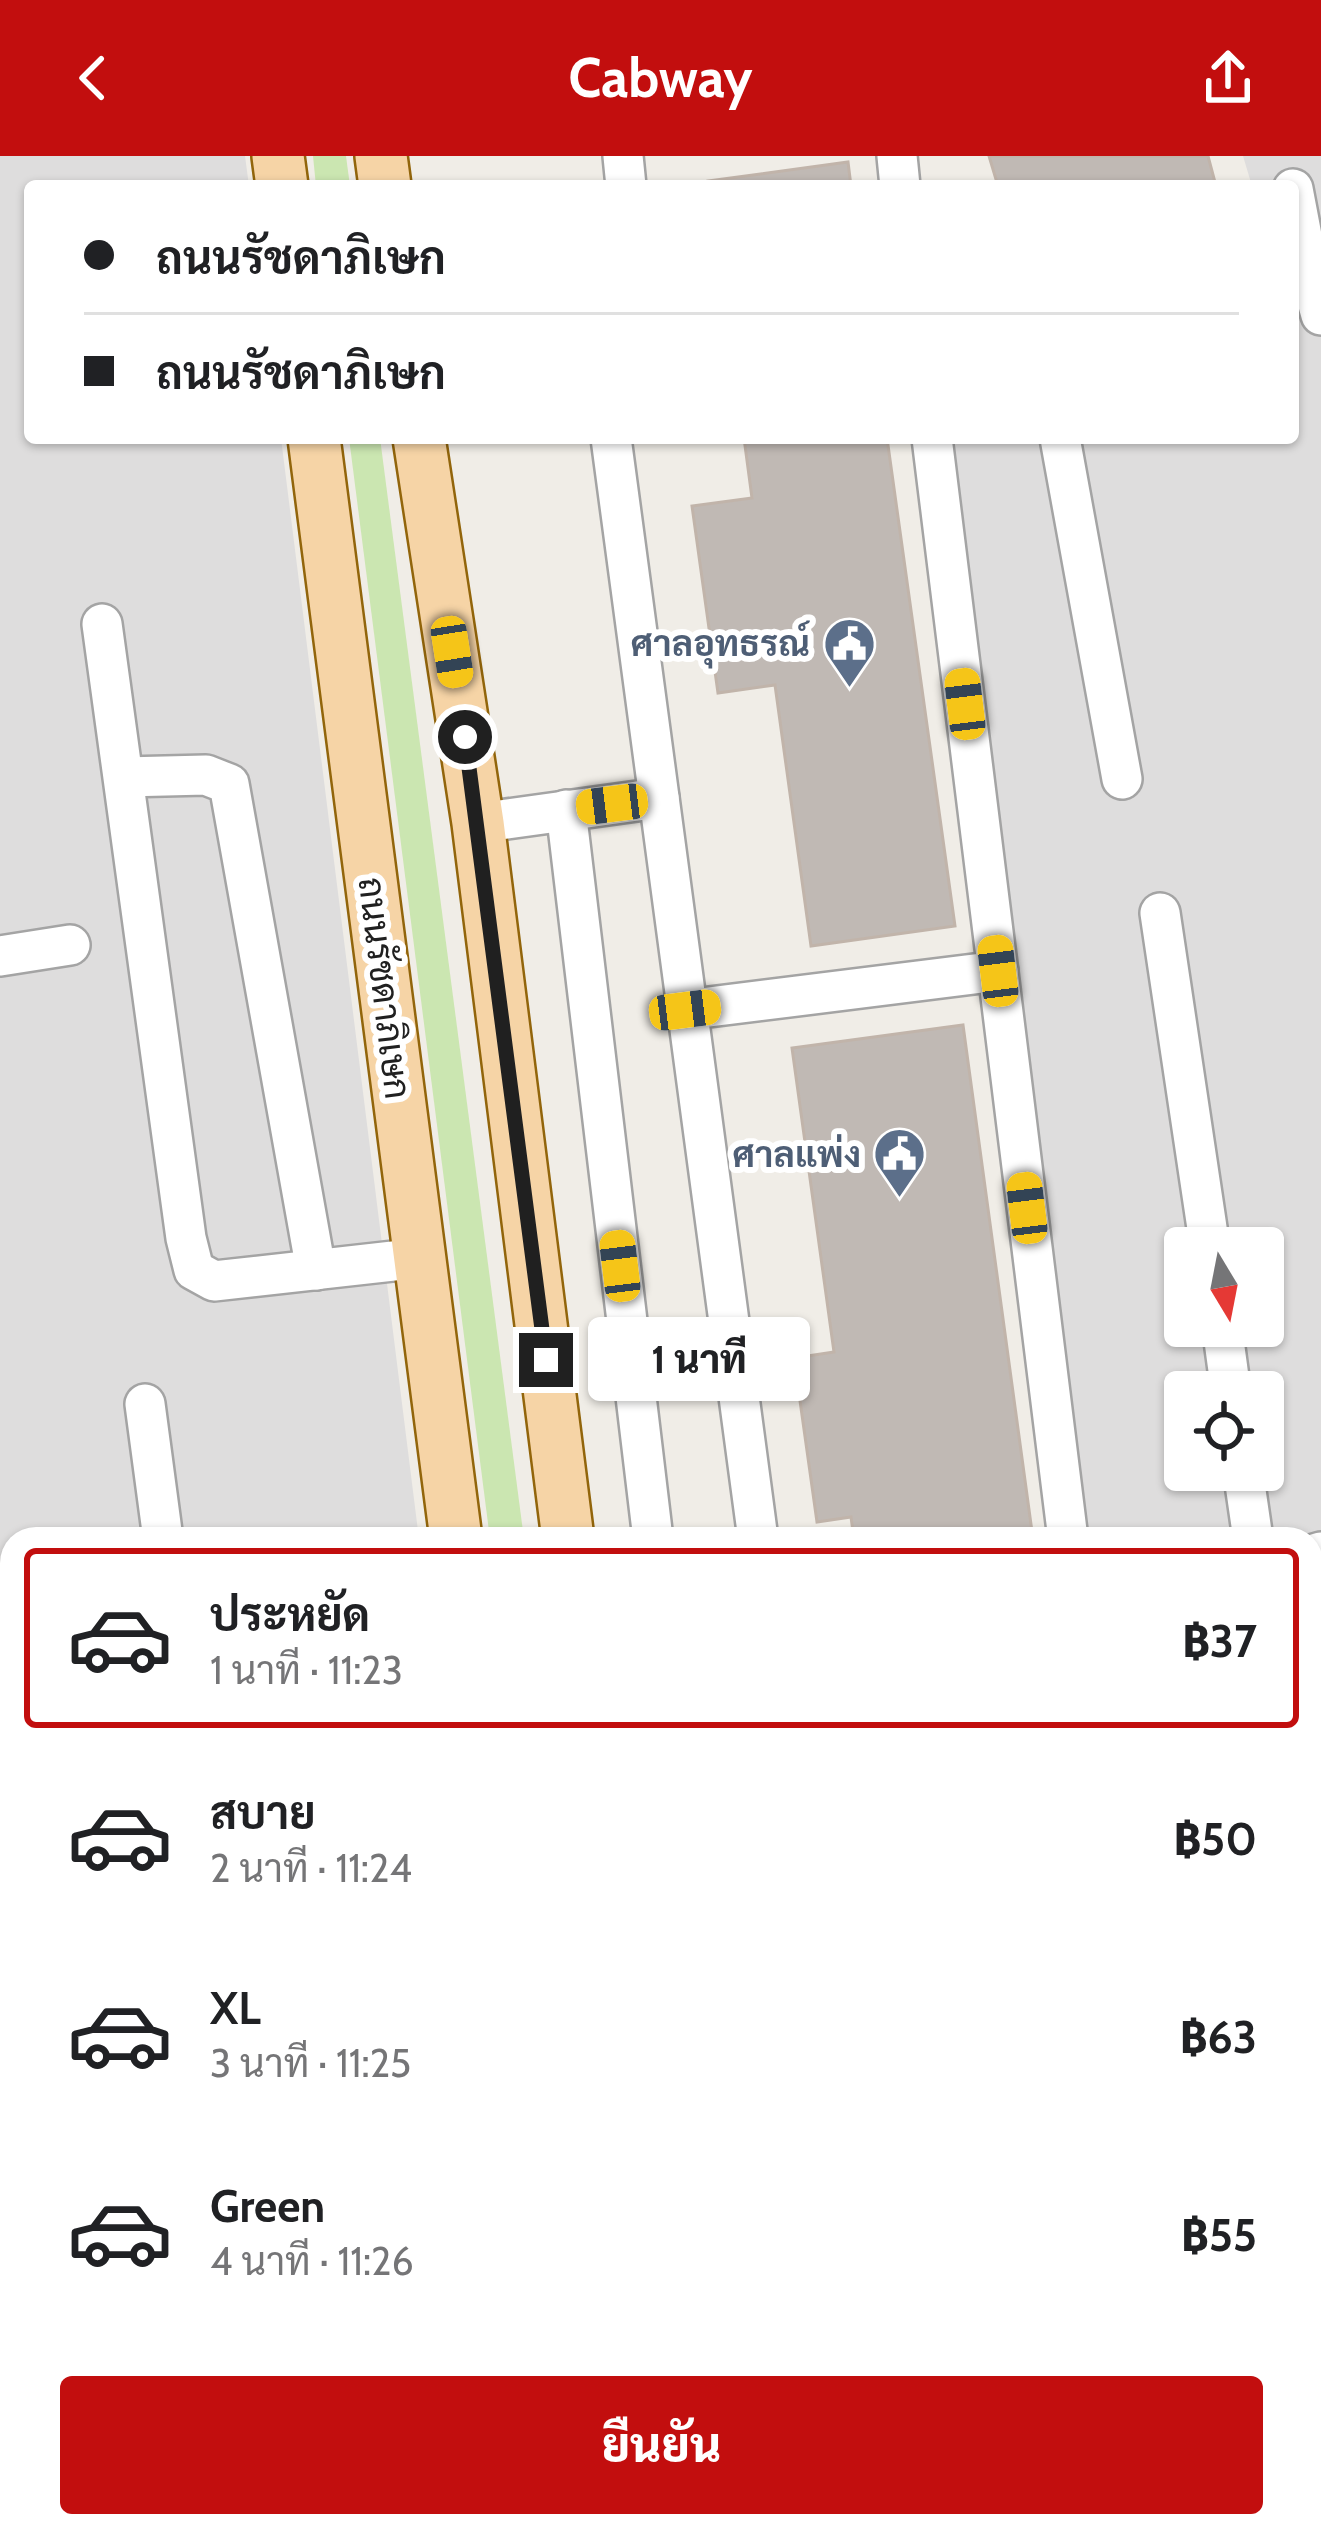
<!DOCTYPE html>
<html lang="th">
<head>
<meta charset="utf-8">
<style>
	:root { --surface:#fff; --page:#f2f2f2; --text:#202124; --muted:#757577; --line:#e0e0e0; --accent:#c20e0e }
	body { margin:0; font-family:Cabin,Sarabun,sans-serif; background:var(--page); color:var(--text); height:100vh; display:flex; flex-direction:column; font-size:45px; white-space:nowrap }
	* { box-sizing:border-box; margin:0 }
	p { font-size:39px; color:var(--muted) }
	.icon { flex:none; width:66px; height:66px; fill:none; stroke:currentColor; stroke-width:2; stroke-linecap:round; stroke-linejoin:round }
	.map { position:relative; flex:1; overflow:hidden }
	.drawer { position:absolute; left:0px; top:1371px; width:1323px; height:1011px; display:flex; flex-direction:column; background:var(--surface); border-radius:36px 36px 0 0; box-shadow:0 3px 9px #0004 }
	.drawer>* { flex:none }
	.banner { position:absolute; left:24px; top:24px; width:1275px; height:264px; border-radius:12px; box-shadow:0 3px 9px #0004; display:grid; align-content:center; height:264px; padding:0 60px; background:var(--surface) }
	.needle { width:78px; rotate:170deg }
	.tools { position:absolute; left:1164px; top:1071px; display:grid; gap:24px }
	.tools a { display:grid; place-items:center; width:120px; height:120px; border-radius:12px; background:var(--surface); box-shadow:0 3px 9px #0004; font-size:60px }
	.end { position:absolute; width:54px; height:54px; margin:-27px; border:15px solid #202020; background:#fff; box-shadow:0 0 0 6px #fff }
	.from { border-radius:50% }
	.bubble { position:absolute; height:84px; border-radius:12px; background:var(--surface); box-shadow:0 3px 9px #0004; font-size:39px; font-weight:800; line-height:84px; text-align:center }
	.car { position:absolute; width:36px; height:72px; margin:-36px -18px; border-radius:15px; box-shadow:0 0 9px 3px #0007; background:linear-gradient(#f5c518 24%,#345 0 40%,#f5c518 0 76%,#345 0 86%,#f5c518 0) }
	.banner b { display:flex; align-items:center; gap:42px; height:114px; font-size:45px }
	.banner b+b { border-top:3px solid var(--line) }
	.banner i { width:30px; height:30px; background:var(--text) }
	ul { padding:21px 0 0; list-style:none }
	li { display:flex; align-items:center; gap:36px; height:180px; margin:0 24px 18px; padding:0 36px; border:6px solid transparent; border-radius:12px }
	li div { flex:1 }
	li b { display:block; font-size:45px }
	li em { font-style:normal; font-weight:800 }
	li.current { border-color:var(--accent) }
	li>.icon { width:108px; height:108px; stroke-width:1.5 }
	.button { display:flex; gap:24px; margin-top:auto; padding:24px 60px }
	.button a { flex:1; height:138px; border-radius:12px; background:var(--accent); color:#fff; font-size:48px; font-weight:800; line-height:138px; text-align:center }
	header { display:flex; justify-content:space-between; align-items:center; height:156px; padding:0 60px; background:var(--accent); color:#fff; font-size:54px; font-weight:800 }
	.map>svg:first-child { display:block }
	.residential { fill:#dedddd; fill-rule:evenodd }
	.grass { fill:#cbe6b1 }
	.building { fill:#c0b9b4; stroke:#c1b4aa; stroke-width:3 }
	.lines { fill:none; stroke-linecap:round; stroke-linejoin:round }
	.minor-casing { stroke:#a4a4a4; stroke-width:44 }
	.major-casing { stroke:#92650b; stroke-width:56 }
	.minor { stroke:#fff; stroke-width:39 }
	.major { stroke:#f6d4a6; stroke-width:51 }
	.route { stroke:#202020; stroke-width:15 }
	.labels { text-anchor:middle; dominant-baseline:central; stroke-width:12; stroke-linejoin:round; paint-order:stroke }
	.service-label { font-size:36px; font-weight:bold; fill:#4e5e75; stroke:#fff; text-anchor:end }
	.street-label { font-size:36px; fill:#202020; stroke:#fff }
</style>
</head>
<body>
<header><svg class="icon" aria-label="back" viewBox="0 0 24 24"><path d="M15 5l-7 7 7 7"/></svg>Cabway<svg class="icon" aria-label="share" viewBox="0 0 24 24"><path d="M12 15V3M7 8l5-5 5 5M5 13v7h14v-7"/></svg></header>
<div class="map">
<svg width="1321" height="2381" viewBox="0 0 1321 2381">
	<rect width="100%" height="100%" fill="#f0ede7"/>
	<g class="residential">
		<polygon points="0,0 245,0 249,30 30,30 30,282 281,282 419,1383 12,1383 12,2370 544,2370 545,2381 0,2381"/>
		<path d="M 1243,0 L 1321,0 L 1321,2381 L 1226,2381 L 1225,2370 L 1311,2370 L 1311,1383 L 1078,1383 L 938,282 L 1293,282 L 1293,30 L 1252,30 ZM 1185,1092 L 1263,1092 L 1263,1170 L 1185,1170 ZM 1185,1236 L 1263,1236 L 1263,1314 L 1185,1314 Z"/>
	</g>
	<g class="grass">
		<polygon points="313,0 346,0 350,30 316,30"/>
		<polygon points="349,282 380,282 524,1383 490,1383"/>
	</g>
	<g class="building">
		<polygon points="989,0 1208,0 1216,30 998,30"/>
		<polygon points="848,6 851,30 709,30 708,25"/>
		<polygon points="744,282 887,282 955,770 811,790 775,529 718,537 692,350 752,342"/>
		<polygon points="963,869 1033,1383 854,1383 851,1361 817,1366 794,1202 834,1196 792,892"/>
		<polygon points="1003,2370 1179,2370 1180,2381 1005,2381"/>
	</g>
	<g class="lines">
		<defs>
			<g id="minor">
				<polyline points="623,0 626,30"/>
				<polyline points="897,0 900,30"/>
				<polyline points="1293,33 1309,117"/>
				<polyline points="1293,121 1309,117 1321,159"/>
				<polyline points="611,282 758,1383"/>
				<polyline points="932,282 1068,1383"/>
				<polyline points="1060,282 1122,623"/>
				<polyline points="102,468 186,1082 194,1114 214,1125 420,1102"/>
				<polyline points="124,621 206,619 229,628 316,1114"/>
				<polyline points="566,654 653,1383"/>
				<polyline points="478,667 659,642"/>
				<polyline points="1160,757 1210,1092"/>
				<polyline points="0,800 70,789"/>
				<polyline points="685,854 998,815"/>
				<polyline points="1222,1170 1231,1236"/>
				<polyline points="145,1248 163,1383"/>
				<polyline points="1243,1314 1253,1383"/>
				<polyline points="1311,1399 1321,1396"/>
				<polyline points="1311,1646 1321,1689"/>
				<polyline points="295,2370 296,2381"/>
				<polyline points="785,2370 786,2381"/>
				<polyline points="898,2370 900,2381"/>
				<polyline points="1200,2370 1202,2381"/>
				<polyline points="1293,2370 1295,2381"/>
				<polyline points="513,2381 530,2370"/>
			</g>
			<g id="major">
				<polyline points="278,0 282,30"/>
				<polyline points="381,0 385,30"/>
				<polyline points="314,282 456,1383"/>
				<polyline points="419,282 478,667 568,1383"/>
				<polyline points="583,2370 585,2381"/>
				<polyline points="693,2370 694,2381"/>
			</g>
		</defs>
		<use href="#minor" class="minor-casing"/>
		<use href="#major" class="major-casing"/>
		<use href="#minor" class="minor"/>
		<use href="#major" class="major"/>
	</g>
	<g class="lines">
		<polyline class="route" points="465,581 546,1204"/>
	</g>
	<defs>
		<symbol id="civic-pin" viewBox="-11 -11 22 30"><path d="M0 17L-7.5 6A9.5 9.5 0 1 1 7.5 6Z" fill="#5c6f8a" stroke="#fff"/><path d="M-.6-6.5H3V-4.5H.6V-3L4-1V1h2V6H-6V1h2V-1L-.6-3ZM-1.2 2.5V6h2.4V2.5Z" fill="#fff"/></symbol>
	</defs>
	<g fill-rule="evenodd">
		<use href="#civic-pin" x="820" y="458" width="59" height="81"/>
		<use href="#civic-pin" x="870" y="968" width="59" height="81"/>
	</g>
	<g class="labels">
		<g class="service-label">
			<text x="810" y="487">ศาลอุทธรณ์</text>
			<text x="861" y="998">ศาลแพ่ง</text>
		</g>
		<g class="street-label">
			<text transform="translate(385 832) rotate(83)">ถนนรัชดาภิเษก</text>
		</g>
	</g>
</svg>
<div class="tools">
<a><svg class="needle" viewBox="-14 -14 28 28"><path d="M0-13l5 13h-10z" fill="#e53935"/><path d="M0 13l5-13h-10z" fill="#757577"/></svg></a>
<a><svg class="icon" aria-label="locate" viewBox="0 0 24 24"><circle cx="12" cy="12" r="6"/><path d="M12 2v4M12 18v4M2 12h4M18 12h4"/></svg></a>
</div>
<i class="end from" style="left:465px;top:581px"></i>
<i class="end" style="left:546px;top:1204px"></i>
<div class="bubble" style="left:588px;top:1161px;width:222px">1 นาที</div>
<i class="car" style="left:452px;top:496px;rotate:171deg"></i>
<i class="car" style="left:965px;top:548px;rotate:353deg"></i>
<i class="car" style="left:612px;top:648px;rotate:263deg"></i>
<i class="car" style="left:998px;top:815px;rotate:353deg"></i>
<i class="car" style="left:685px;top:854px;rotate:83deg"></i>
<i class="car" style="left:1027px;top:1052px;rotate:353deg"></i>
<i class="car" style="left:620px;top:1110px;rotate:353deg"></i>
<div class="banner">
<b><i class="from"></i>ถนนรัชดาภิเษก</b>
<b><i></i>ถนนรัชดาภิเษก</b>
</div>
<section class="drawer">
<ul>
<li class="current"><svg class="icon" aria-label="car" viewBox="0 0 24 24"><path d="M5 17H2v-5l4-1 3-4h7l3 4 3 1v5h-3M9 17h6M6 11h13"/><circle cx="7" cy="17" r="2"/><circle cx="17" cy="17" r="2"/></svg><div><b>ประหยัด</b><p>1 นาที · 11:23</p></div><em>฿37</em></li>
<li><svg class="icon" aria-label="car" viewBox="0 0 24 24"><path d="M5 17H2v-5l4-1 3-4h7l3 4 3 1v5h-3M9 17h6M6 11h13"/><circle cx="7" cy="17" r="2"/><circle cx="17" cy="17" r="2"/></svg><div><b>สบาย</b><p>2 นาที · 11:24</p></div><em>฿50</em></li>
<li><svg class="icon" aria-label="car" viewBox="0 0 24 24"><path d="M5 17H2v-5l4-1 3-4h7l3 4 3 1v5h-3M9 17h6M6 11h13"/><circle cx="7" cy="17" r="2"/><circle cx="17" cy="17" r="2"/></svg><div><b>XL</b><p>3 นาที · 11:25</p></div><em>฿63</em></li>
<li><svg class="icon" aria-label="car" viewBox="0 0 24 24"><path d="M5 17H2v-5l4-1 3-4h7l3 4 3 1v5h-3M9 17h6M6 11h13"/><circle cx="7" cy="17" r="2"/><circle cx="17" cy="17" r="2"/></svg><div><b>Green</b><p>4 นาที · 11:26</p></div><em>฿55</em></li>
</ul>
<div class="button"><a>ยืนยัน</a></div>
</section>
</div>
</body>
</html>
